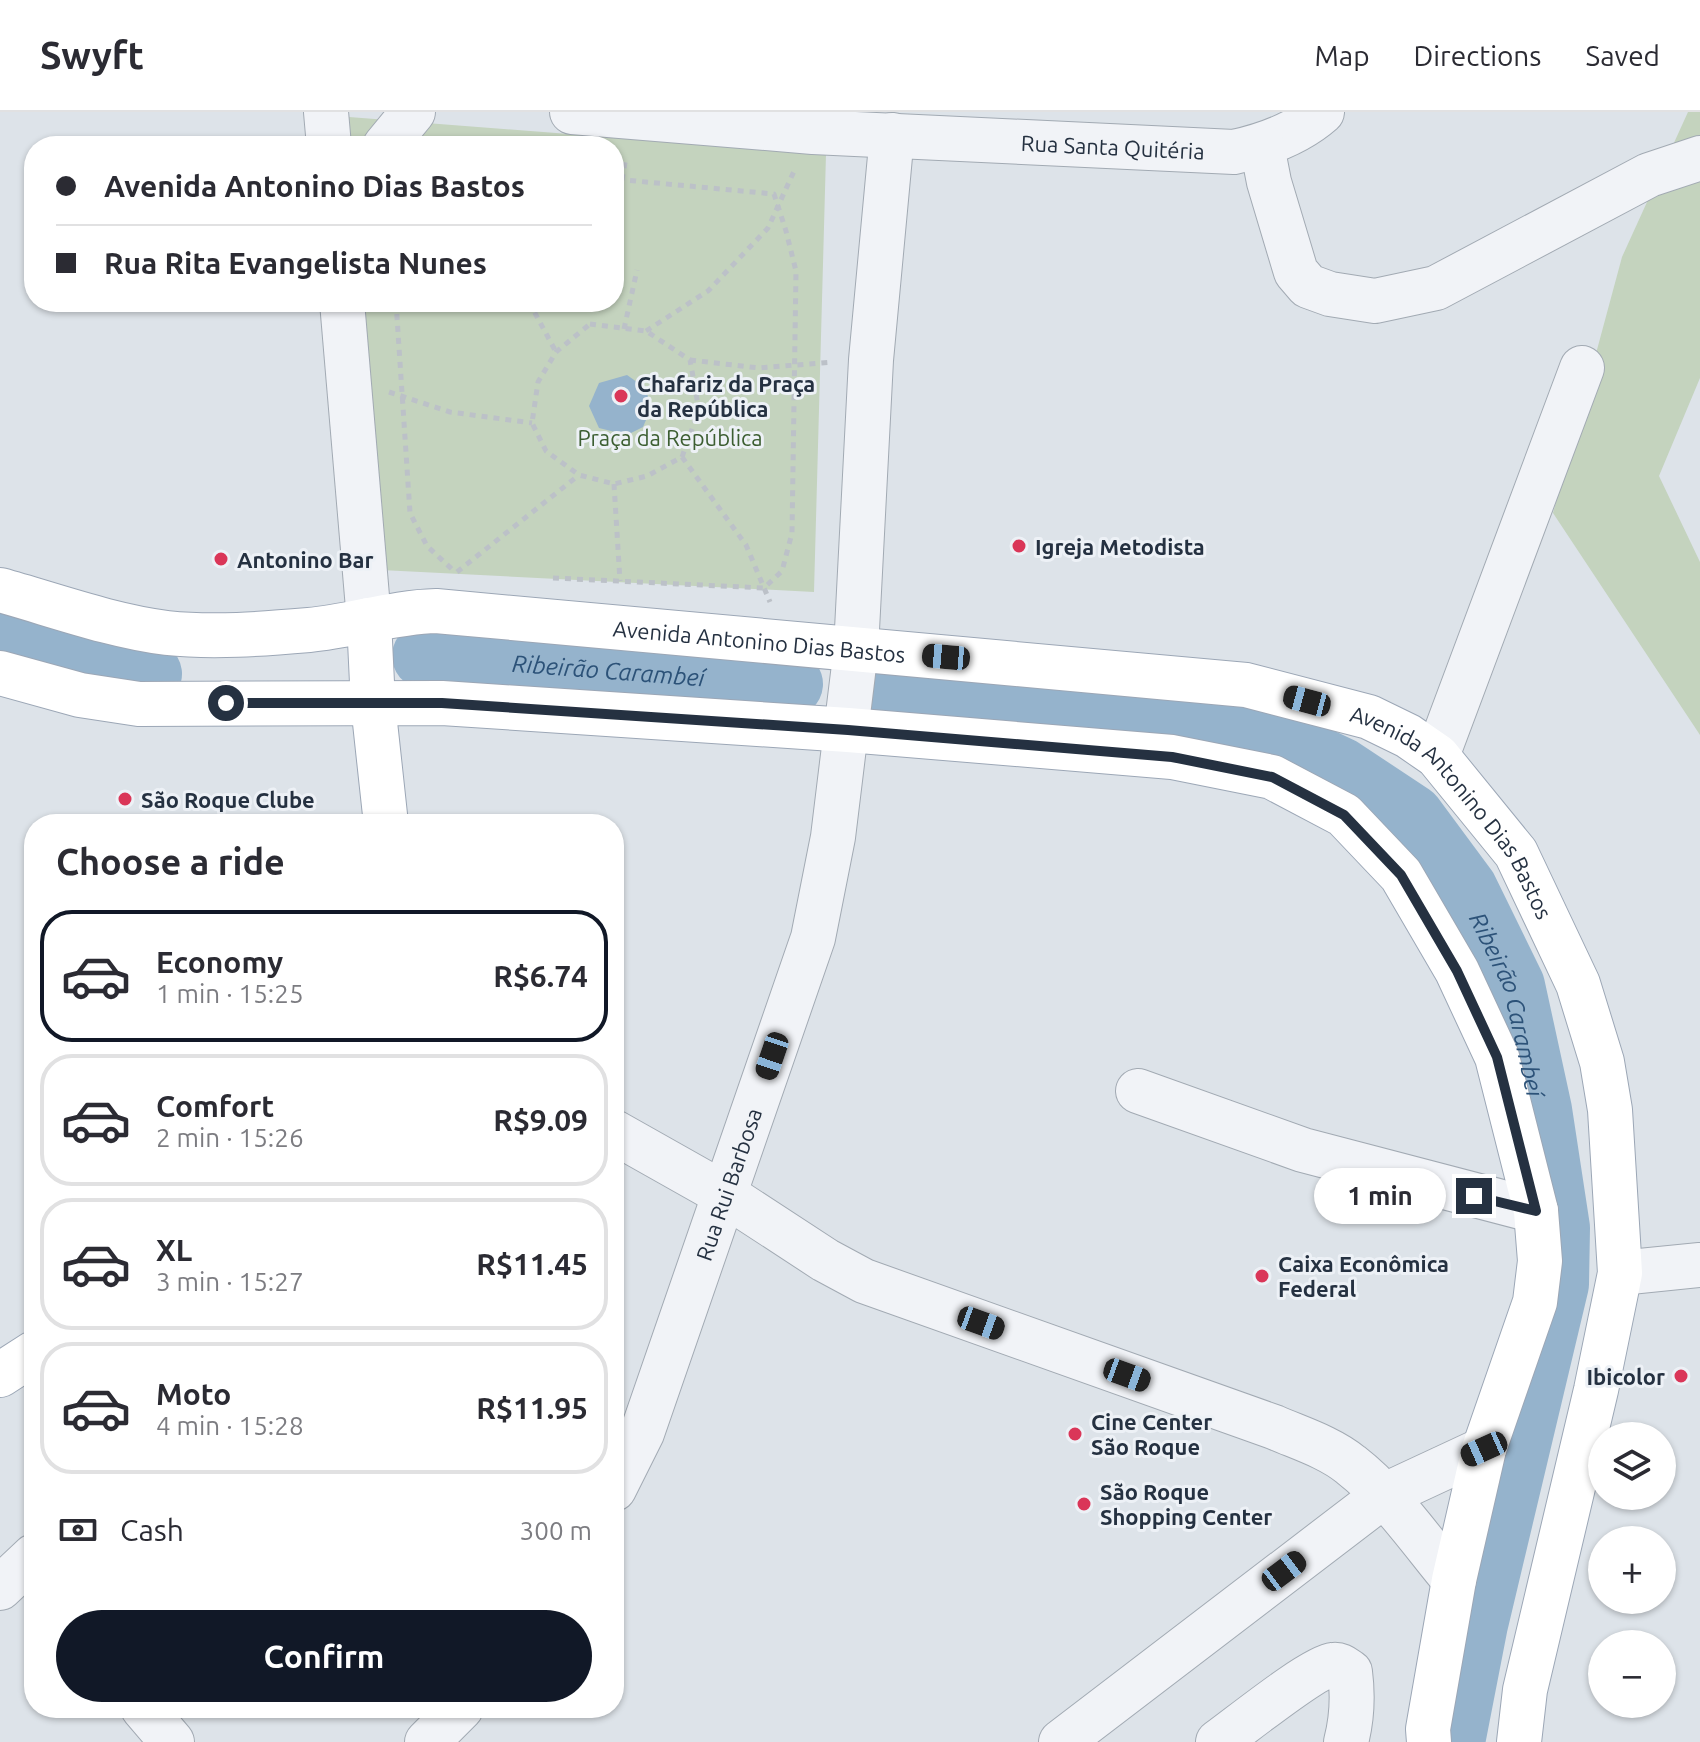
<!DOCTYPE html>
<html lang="en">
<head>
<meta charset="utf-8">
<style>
	:root { --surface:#fff; --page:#f7f7f7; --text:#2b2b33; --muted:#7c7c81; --line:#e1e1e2; --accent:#111827 }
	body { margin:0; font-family:Ubuntu,sans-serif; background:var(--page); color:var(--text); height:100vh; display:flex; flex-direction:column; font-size:30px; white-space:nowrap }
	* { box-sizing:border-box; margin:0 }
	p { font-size:26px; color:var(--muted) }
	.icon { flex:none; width:44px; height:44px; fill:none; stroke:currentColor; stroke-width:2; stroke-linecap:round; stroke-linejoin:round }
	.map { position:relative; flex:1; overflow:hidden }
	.sheet { position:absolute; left:24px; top:702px; width:600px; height:904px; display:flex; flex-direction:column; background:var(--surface); border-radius:32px; box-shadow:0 2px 6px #0004 }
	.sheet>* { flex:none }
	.top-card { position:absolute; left:24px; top:24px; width:600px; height:176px; border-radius:32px; box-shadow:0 2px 6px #0004; display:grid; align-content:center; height:176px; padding:0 32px; background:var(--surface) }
	.tools { position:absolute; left:1588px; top:1310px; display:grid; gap:16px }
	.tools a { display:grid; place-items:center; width:88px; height:88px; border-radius:50%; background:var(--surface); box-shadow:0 2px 6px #0004; font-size:40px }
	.end { position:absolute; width:36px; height:36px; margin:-18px; border:10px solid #253141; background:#fff; box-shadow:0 0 0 4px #fff }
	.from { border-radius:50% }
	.bubble { position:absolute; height:56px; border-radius:28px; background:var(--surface); box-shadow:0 2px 6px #0004; font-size:26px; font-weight:700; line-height:56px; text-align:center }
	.car { position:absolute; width:24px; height:48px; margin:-24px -12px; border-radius:10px; box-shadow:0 0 6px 2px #0007; background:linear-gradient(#222 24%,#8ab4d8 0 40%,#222 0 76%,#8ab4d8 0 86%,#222 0) }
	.top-card b { display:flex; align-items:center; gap:28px; height:76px; font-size:30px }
	.top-card b+b { border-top:2px solid var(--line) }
	.top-card i { width:20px; height:20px; background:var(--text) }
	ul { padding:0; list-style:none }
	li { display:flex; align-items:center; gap:24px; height:132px; margin:0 16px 12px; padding:0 16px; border:4px solid var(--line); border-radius:32px }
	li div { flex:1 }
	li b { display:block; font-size:30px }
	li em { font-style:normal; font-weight:700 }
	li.current { border-color:var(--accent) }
	li>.icon { width:72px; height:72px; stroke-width:1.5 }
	h2 { padding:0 32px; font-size:36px; line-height:96px }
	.pay { display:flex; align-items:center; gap:20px; height:88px; padding:0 32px; font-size:30px }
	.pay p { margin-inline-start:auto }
	.cta { display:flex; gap:16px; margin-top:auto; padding:16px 32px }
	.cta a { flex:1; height:92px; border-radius:48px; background:var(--accent); color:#fff; font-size:32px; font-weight:700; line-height:92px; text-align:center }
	header { display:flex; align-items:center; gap:48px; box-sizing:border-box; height:112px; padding:0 40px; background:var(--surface); border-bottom:2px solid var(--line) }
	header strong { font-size:38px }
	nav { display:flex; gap:44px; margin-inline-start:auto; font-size:28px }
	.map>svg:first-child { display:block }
	.green { fill:#c4d3be }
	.water { fill:#95b3cc }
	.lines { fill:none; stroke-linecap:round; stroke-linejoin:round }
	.river { stroke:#95b3cc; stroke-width:66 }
	.minor-casing { stroke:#a2aab3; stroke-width:46 }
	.major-casing { stroke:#9ca7b6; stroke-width:46 }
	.path { stroke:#bcc1c8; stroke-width:5; stroke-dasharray:6 6; stroke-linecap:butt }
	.minor { stroke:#f1f3f7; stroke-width:44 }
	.major { stroke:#fff; stroke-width:44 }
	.route { stroke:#253141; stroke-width:10 }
	.poi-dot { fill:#da3658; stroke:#edf1f6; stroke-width:3 }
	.labels { text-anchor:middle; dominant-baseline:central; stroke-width:6; stroke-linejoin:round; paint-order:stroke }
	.street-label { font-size:22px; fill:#253141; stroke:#edf1f6 }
	.poi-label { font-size:22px; font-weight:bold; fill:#253141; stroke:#edf1f6; text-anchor:start }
	.park-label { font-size:22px; fill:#3c5e31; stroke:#edf1f6 }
	.water-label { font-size:24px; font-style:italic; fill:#2c5278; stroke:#edf1f6 }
</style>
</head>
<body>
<header>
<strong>Swyft</strong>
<nav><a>Map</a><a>Directions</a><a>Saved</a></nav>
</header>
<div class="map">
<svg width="1700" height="1630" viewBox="0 0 1700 1630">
	<rect width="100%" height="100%" fill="#dde3e9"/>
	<g class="green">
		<polygon points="1688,0 1700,0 1700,266 1659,364 1700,450 1700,623 1553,401 1622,145"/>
		<polygon points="349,5 826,42 814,480 381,458 362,190 614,190 614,34 351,34"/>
	</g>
	<polygon class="water" points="627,263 644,275 652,294 643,315 627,323 599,316 589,294 599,271"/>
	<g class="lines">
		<g class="river">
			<polyline points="0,523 149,562"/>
			<path id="s1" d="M 425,544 L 790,572"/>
			<path id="s2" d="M 894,579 L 1167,604 L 1262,621 L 1340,658 L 1411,705 L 1465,778 L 1512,874 L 1539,998 L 1557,1116 L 1556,1172 L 1475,1512 L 1452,1630"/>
		</g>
		<defs>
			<g id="minor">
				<polyline points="326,0 329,34"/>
				<path id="s3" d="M 572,0 L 813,20 L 1234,40 C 1266,33 1297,22 1322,0"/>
				<polyline points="385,34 413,0"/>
				<polyline points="1262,34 1269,70 1296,160 1308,174 1330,182 1375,189 1436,176 1649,63 1700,46"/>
				<polyline points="342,190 369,508"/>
				<polyline points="1437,644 1582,256"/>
				<polyline points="1138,979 1303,1038 1536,1099"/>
				<path d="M 614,1020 L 724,1082 L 825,1148 L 864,1169 L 1274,1315 C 1299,1326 1329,1335 1351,1353 C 1391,1384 1422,1430 1454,1468"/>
				<polyline points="1620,1161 1700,1153"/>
				<path id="s4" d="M 614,1377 L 642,1321 L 813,826 L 833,725 L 856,537 L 871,248 L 892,23"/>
				<polyline points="0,1476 34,1444"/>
				<polyline points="143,1596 172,1630"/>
				<polyline points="427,1630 461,1596"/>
				<polyline points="1061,1630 1383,1384 1484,1337"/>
				<path d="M 1218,1630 C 1239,1615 1313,1555 1333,1553 C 1340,1552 1344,1556 1350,1560 C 1353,1583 1352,1607 1346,1630"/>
			</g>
			<g id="major">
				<path id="s5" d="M 0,478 C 54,493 111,514 167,521 C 213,526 262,522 309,518 C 352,514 393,500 436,499 L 1246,573 L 1369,605 L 1408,624 L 1437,644 L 1516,741 L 1578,872 L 1602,950 L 1610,998 L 1620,1161 L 1596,1278 L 1525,1578 L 1519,1630"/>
				<polyline points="369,508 373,592 386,712"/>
				<polyline points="0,561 80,583 139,592 442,591 848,618 1172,645 1272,665 1344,703 1401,763 1457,859 1497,945 1536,1099 1540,1149 1535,1190 1484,1337 1454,1468 1428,1617 1429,1630"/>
				<polyline points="0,1263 34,1241"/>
			</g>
		</defs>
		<use href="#minor" class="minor-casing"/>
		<use href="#major" class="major-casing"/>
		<g class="path">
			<polyline points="622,68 626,45"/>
			<polyline points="396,190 410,401 427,434 455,460"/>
			<polyline points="529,190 556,240"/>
			<polygon points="590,212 646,219 690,248 699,298 682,345 647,364 614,372 579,363 546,339 532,311 538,270 556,240"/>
			<polyline points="624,217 637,158"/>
			<polyline points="646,219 708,179 768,116 795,57"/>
			<polyline points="690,248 759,256 833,250"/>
			<polyline points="389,280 450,300 532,311"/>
			<polyline points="682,345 746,433 770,490"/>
			<polyline points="614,372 620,469"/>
			<polyline points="457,460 579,363"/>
			<polyline points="553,466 764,476 782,459 792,421 796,159 786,119 774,82 614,67"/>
		</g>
		<use href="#minor" class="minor"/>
		<use href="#major" class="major"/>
	</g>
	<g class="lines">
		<polyline class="route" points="226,591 442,591 848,618 1172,645 1272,665 1344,703 1401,763 1457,859 1497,945 1536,1099 1474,1084"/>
	</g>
	<g class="poi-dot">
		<circle cx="621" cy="284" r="8"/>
		<circle cx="1019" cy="434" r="8"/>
		<circle cx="221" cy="447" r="8"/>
		<circle cx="125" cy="687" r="8"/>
		<circle cx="1262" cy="1164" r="8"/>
		<circle cx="1681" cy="1264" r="8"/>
		<circle cx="1075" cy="1322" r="8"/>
		<circle cx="1084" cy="1392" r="8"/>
	</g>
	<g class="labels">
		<g class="street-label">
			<text stroke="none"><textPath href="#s3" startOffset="542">Rua Santa Quitéria</textPath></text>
			<text stroke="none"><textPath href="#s5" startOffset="768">Avenida Antonino Dias Bastos</textPath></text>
			<text stroke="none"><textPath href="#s5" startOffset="1512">Avenida Antonino Dias Bastos</textPath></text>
			<text stroke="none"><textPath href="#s4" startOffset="326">Rua Rui Barbosa</textPath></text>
		</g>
		<g class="poi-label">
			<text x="637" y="271">Chafariz da Praça<tspan x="637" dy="25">da República</tspan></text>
			<text x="1035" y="434">Igreja Metodista</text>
			<text x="237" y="447">Antonino Bar</text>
			<text x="141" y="687">São Roque Clube</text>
			<text x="1278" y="1151">Caixa Econômica<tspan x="1278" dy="25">Federal</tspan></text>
			<text x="1665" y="1264" text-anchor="end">Ibicolor</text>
			<text x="1091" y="1309">Cine Center<tspan x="1091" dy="25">São Roque</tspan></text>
			<text x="1100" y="1379">São Roque<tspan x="1100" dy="25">Shopping Center</tspan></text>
		</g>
		<g class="park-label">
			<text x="670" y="325">Praça da República</text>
		</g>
		<g class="water-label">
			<text stroke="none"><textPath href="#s1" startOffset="184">Ribeirão Carambeí</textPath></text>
			<text stroke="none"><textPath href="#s2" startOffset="756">Ribeirão Carambeí</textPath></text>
		</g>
	</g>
</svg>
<div class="tools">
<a><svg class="icon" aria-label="layers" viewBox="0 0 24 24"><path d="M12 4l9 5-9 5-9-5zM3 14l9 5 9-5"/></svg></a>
<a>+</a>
<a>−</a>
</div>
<i class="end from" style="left:226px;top:591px"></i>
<i class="end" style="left:1474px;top:1084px"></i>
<div class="bubble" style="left:1314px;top:1056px;width:132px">1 min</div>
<i class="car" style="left:946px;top:545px;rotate:275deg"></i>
<i class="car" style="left:1307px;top:589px;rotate:285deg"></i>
<i class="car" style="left:772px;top:944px;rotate:199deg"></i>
<i class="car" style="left:981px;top:1211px;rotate:110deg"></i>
<i class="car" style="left:1127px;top:1263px;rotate:110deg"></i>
<i class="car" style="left:1484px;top:1337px;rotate:246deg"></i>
<i class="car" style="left:1284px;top:1459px;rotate:53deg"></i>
<div class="top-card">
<b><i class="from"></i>Avenida Antonino Dias Bastos</b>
<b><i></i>Rua Rita Evangelista Nunes</b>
</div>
<section class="sheet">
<h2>Choose a ride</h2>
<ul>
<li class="current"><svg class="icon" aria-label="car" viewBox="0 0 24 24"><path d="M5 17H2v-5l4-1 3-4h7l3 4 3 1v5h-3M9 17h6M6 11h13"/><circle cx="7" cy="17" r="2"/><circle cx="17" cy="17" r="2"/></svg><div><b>Economy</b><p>1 min · 15:25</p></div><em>R$6.74</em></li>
<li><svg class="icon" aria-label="car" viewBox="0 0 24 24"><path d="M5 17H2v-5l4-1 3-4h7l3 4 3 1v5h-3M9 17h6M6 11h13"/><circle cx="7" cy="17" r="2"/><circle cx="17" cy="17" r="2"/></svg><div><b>Comfort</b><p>2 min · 15:26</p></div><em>R$9.09</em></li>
<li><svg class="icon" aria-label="car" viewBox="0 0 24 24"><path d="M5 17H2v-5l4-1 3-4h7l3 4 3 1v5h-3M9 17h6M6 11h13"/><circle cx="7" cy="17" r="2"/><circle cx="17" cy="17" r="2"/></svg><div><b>XL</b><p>3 min · 15:27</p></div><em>R$11.45</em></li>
<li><svg class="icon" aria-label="car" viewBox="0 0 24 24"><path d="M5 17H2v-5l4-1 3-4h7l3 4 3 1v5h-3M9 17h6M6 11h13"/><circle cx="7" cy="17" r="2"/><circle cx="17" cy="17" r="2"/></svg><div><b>Moto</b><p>4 min · 15:28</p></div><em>R$11.95</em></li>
</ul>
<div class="pay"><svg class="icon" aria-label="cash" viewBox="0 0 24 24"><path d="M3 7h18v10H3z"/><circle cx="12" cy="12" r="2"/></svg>Cash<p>300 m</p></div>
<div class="cta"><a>Confirm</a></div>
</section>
</div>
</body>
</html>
